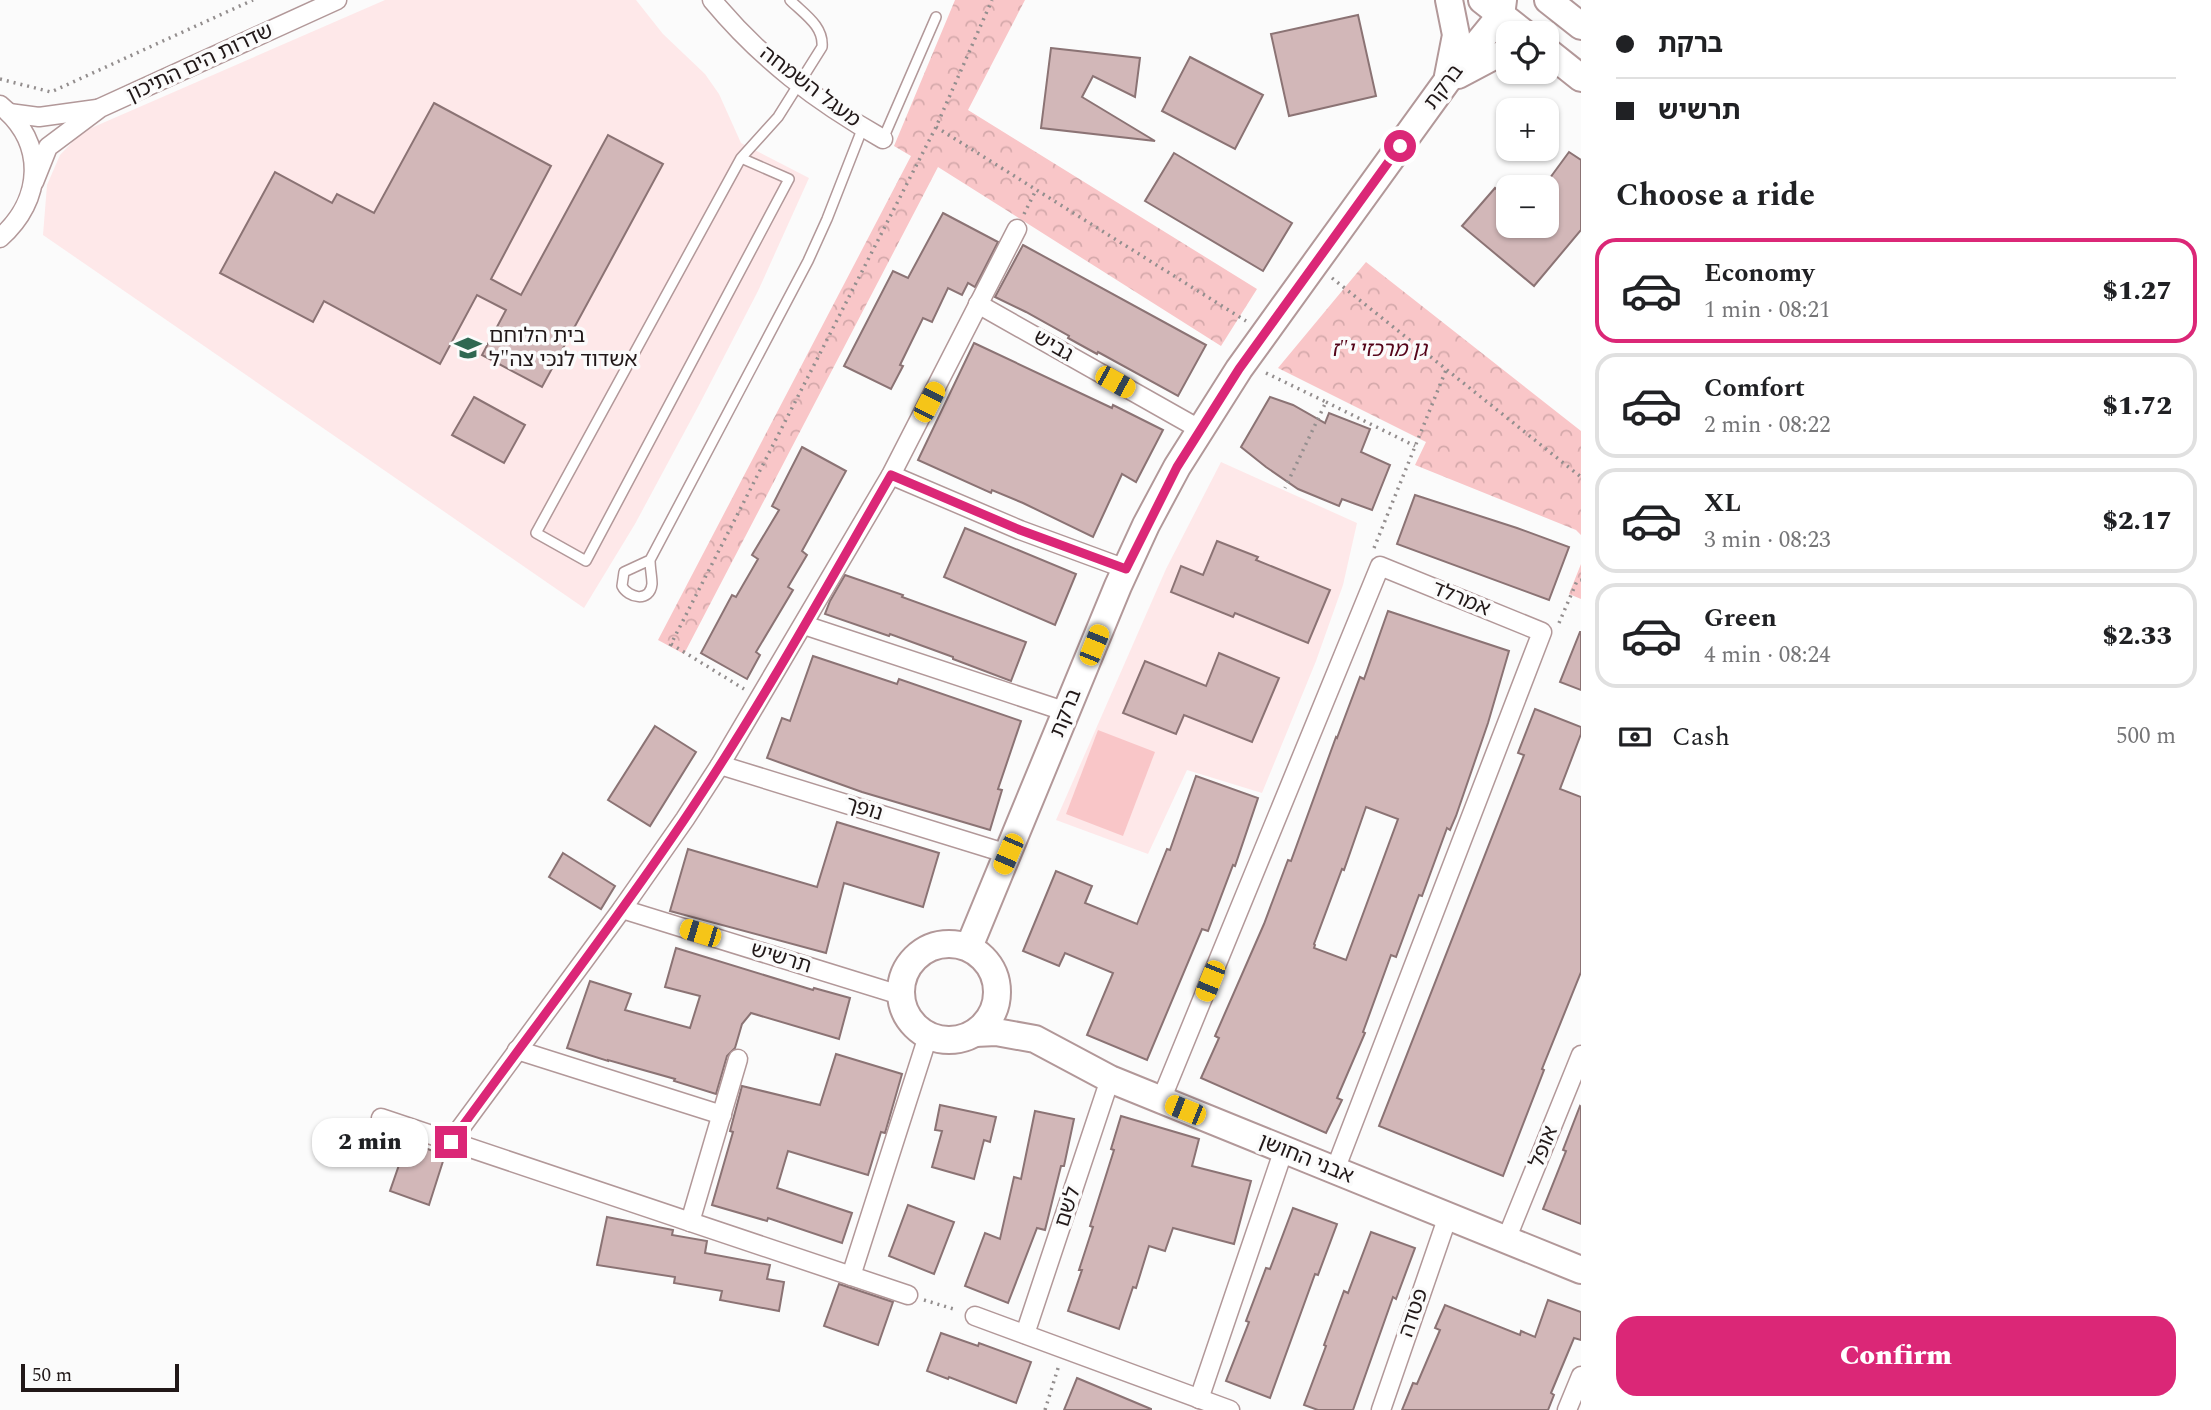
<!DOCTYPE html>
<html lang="en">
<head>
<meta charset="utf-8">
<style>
	:root { --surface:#fff; --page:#f6f6f6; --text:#202124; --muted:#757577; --line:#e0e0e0; --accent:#db2777 }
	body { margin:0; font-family:Spectral,"Noto Sans Hebrew",serif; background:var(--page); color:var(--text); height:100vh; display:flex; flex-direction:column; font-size:26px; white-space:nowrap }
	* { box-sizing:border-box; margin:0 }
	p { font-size:23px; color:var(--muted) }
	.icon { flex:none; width:38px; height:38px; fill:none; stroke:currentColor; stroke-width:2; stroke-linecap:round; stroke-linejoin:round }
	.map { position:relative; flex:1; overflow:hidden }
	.sheet { display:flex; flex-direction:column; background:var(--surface); width:630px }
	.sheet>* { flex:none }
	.hud { display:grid; align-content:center; height:154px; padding:0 35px; background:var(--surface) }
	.buttons { position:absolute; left:1496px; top:21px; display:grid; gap:14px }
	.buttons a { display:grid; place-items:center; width:63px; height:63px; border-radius:14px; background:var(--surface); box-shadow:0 2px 5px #0004; font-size:35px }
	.scale { position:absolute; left:21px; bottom:18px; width:158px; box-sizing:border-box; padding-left:7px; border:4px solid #211818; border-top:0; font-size:19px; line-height:24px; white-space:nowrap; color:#211818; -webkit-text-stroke:5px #fbfbfb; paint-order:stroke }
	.end { position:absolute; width:32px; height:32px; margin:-16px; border:9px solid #db2777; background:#fff; box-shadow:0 0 0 4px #fff }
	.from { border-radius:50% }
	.bubble { position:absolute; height:49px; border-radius:21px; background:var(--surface); box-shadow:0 2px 5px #0004; font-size:23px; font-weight:800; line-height:49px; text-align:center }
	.car { position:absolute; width:21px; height:42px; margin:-21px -10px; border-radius:9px; box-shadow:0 0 5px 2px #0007; background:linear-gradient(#f5c518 24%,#345 0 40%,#f5c518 0 76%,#345 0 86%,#f5c518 0) }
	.hud b { display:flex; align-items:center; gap:24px; height:66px; font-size:26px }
	.hud b+b { border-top:2px solid var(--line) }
	.hud i { width:18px; height:18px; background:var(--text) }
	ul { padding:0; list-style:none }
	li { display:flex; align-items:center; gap:21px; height:105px; margin:0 14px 10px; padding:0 21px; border:4px solid var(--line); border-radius:21px }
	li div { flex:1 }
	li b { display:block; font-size:26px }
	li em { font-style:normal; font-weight:800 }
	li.on { border-color:var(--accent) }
	li>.icon { width:63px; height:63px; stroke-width:1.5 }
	h2 { padding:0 35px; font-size:32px; line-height:84px }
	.pay { display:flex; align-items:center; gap:18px; height:77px; padding:0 35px; font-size:26px }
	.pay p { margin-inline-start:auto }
	.cta { display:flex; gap:14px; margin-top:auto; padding:14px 35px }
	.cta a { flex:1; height:80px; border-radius:21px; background:var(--accent); color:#fff; font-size:28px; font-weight:800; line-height:80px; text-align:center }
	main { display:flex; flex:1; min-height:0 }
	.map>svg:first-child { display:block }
	.built { fill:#fee8e9 }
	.park { fill:url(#park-crowns) }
	.pitch { fill:#f9c6c8 }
	.building { fill:#d2b7b8; stroke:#8b7374; stroke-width:2; fill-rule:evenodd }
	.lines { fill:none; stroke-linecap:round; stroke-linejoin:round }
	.lane-casing { stroke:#b29899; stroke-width:12 }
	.street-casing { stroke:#b29899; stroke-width:21 }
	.secondary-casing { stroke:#b29899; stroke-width:30 }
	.path { stroke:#938e8e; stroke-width:3.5; stroke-dasharray:2 5; stroke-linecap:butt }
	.lane { stroke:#fff; stroke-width:9 }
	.street { stroke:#fff; stroke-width:18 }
	.secondary { stroke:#fff; stroke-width:26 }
	.route { stroke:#db2777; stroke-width:9 }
	.labels { text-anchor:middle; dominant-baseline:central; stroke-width:7; stroke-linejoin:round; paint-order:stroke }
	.street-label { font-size:21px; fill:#211818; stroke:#fbfbfb }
	.poi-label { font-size:21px; fill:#211818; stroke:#fbfbfb; text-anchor:start }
	.park-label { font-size:21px; font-style:italic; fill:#540419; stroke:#fbfbfb }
</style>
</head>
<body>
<main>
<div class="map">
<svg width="1581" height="1410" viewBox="0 0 1581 1410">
	<defs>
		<pattern id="park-crowns" width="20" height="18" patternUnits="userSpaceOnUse" patternTransform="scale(1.75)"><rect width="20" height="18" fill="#f9c6c8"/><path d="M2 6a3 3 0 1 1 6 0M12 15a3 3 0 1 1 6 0" fill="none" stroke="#d5a9ab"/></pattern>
	</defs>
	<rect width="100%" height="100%" fill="#fbfbfb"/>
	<g class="built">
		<polygon points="385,0 636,0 663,34 705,74 719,94 741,143 809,178 758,291 699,405 635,524 584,608 43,235 47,185 60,155 82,132"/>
		<polygon points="1221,462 1357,523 1343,585 1316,661 1262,793 1187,770 1148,854 1056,820 1166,569"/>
	</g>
	<g class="park">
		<polygon points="955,0 1025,0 968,110 1257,289 1221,346 938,167 684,654 658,640 911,156 894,146"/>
		<polygon points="1366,262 1581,431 1581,535 1576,530 1415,465 1426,442 1278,368"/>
		<polygon points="1581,564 1581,599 1569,594"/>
	</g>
	<polygon class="pitch" points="1098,730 1155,752 1123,836 1066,814"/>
	<g class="building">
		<polygon points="1358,15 1376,96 1289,116 1271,34"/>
		<polygon points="1051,48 1140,58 1135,97 1093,76 1082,97 1155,141 1041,128"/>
		<polygon points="1190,57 1263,95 1235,149 1162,111"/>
		<polygon points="434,103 551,166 491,279 521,295 608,135 663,164 542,387 482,355 506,310 477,295 440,364 324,301 313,322 220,273 275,172 332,203 337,194 374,213"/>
		<polygon points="1569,152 1581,160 1581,230 1534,286 1462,226 1495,188 1508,199 1508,226 1547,226 1547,182"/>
		<polygon points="1174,153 1292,223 1263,271 1145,201"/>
		<polygon points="943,213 998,242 975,287 968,283 962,295 948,288 932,322 923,318 900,365 903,366 891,389 844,366 893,271 908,278"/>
		<polygon points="1023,245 1206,345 1178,396 1098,352 1097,354 1068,338 1069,336 1026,312 995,297"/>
		<polygon points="974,343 1112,408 1113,405 1163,430 1136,482 1122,474 1093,537 1023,503 992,490 991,493 918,460"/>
		<polygon points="474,397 525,425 504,463 452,435"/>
		<polygon points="1270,397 1293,405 1325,423 1329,413 1370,429 1361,452 1390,465 1372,510 1342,499 1339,506 1298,489 1266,467 1241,447"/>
		<polygon points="802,447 846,471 802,551 807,555 788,587 793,590 756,652 760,655 747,679 701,653 732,595 736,597 758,559 752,555 779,510 772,506"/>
		<polygon points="1415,495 1517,528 1569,547 1549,600 1397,544"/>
		<polygon points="965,528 1076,574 1055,625 944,577"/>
		<polygon points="1217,541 1258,557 1256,560 1330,590 1308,643 1235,613 1233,617 1171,592 1181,566 1203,575"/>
		<polygon points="845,575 903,595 902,597 1026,642 1011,681 953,659 953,657 890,634 889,636 825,614 830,601"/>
		<path d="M 1388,611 L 1509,651 L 1488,723 L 1456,816 L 1450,830 L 1447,828 L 1422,896 L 1419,895 L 1396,957 L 1391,955 L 1363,1032 L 1365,1033 L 1337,1098 L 1342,1100 L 1326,1133 L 1201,1078 L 1219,1038 L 1215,1036 L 1264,924 L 1288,860 L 1291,861 L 1336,737 L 1337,738 L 1360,677 L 1364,679 ZM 1366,807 L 1398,819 L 1346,960 L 1314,948 L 1315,945 L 1314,944 L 1342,869 L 1344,870 Z"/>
		<polygon points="1580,632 1581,632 1581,690 1560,682"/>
		<polygon points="1219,653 1279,678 1252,742 1184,715 1176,734 1123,713 1145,661 1206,686"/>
		<polygon points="813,656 897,684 899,679 1021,721 998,789 1002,790 990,830 862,792 767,758 782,718 790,721"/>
		<polygon points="1535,709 1581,727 1581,734 1560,789 1581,797 1581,972 1542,1069 1544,1070 1503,1176 1379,1126 1524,755 1518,753"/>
		<polygon points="655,726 696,752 650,826 608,800"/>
		<polygon points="1196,776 1258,798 1235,866 1233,865 1208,931 1202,929 1147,1060 1087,1035 1113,973 1065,953 1059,966 1023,951 1056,871 1092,886 1085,903 1137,924 1167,849 1170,850"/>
		<polygon points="837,822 939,853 923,907 844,883 826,953 670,911 688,849 817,887"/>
		<polygon points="563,853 615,886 601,909 549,877"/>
		<polygon points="676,948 813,990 814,988 850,998 839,1039 751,1013 742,1024 735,1048 727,1056 716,1094 674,1081 675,1079 608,1060 608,1061 567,1048 590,981 631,994 625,1010 690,1028 700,996 665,987"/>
		<polygon points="836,1054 902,1074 885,1133 881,1132 868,1175 788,1151 777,1188 852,1213 842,1243 768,1218 767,1221 712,1205 733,1132 730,1131 742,1086 820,1105"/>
		<polygon points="940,1105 996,1117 990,1142 984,1140 974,1179 932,1167 942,1131 935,1130"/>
		<polygon points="1580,1106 1581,1107 1581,1224 1543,1209 1566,1151 1563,1150"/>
		<polygon points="1035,1111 1074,1119 1064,1166 1061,1166 1045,1230 1037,1228 1008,1303 965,1286 985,1233 1000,1239 1014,1177 1021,1179"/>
		<polygon points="1121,1116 1199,1139 1192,1166 1251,1181 1234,1244 1173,1228 1165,1251 1149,1246 1136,1288 1133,1287 1119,1329 1068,1311 1082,1270 1079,1270 1093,1227 1090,1226 1114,1150 1111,1149"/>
		<polygon points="407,1142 445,1155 429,1205 390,1191"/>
		<polygon points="908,1205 954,1222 934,1274 889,1256"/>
		<polygon points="1293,1208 1337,1224 1318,1275 1315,1274 1270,1398 1226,1381 1249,1322 1246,1321 1266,1268 1270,1269"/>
		<polygon points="607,1217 673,1230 672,1235 707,1241 705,1253 770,1265 767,1279 784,1282 779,1311 720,1300 722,1291 674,1283 675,1277 597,1265"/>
		<polygon points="1371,1232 1415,1248 1396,1299 1393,1297 1353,1410 1318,1410 1304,1405 1326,1346 1324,1345 1344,1291 1348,1293"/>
		<polygon points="839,1284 893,1302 878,1345 824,1326"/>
		<polygon points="1548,1300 1581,1312 1581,1340 1574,1338 1551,1393 1554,1395 1548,1410 1402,1410 1413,1383 1417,1384 1440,1330 1435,1328 1445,1305 1520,1335 1521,1331 1535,1337"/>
		<polygon points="941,1333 978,1346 979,1343 1031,1362 1016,1403 949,1377 948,1379 927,1371"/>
		<polygon points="1077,1378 1151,1409 1151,1410 1064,1410"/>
	</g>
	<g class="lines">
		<defs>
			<g id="lane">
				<polyline points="883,139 936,17"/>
				<path d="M 741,158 L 789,179 L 586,561 L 536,533 L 741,158 L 778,117 L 822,47 C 824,26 804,14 790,0"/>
				<path d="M 650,560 L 624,572 L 622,586 C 628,598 650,603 652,584 C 652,577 650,568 650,560 L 808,261 L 827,219 L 863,127"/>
			</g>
			<g id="street">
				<path d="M 712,0 C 761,59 816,101 883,139"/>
				<path d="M 0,105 C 47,143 43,200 0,238"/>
				<polyline points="9,113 39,117 97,109"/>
				<polyline points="34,182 48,147 100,108 337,0"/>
				<polyline points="978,304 1201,430"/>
				<polyline points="891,475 1020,530 1126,569"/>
				<polyline points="804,625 1067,712"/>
				<polyline points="720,765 1008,854"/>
				<polyline points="622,909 900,995"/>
				<polyline points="517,1050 722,1115"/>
				<polyline points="1161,1100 1380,566 1542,632 1335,1170"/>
				<polyline points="381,1118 908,1295"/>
				<polyline points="451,1141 622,909 685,819 720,765 891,475 1017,229"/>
				<polyline points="690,1222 738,1059"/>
				<polyline points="1506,1240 1581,1055"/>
				<polyline points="851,1276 928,1036"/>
				<polyline points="975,1316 1230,1410"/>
				<polyline points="1025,1334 1110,1079"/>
				<polyline points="1199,1399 1284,1149"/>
				<polyline points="1381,1410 1448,1216"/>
				<polyline points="1567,1410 1581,1376"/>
			</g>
			<g id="secondary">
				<polyline points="1482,0 1524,33"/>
				<polyline points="1548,0 1581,26"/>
				<polyline points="1547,51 1581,78"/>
				<polyline points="1458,75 1492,57 1508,54"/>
				<polyline points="1448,76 1456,35 1449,0"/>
				<circle cx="949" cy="992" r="48"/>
				<polyline points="969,947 1118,586 1146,525 1177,467 1239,369 1314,265 1447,81 1501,15 1503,0"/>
				<polyline points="975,1033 996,1032 1035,1039 1110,1079 1581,1270"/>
			</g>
		</defs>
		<use href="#lane" class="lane-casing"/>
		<use href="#street" class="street-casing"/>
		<use href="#secondary" class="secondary-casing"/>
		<g class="path">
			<polyline points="0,79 51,92 253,0"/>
			<polyline points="936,127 1246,321"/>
			<polyline points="1024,214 1036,190"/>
			<polyline points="1332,278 1581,477"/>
			<polyline points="1266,373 1326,402 1285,488"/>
			<polyline points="1326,402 1415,446"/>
			<polyline points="1374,548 1446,370"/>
			<polyline points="1559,623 1577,581 1581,580"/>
			<polyline points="671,644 744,689"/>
			<polyline points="670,646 936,127 992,0"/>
			<polyline points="924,1300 957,1310"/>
			<polyline points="1045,1410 1059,1365"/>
		</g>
		<use href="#lane" class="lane"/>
		<use href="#street" class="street"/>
		<use href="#secondary" class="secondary"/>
	</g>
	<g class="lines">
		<path class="route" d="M 451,1142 C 529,1034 610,930 684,820 C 759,709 824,591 891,475 L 1020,530 L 1126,569 L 1177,467 L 1239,369 L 1400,146"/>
	</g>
	<defs>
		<symbol id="school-bare" viewBox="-9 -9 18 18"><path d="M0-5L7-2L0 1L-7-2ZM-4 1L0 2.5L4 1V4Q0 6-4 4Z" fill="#2f6851" stroke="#fbfbfb" stroke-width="2.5" paint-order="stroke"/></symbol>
	</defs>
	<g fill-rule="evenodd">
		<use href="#school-bare" x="449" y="329" width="38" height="38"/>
	</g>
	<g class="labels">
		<g class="street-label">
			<text transform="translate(200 63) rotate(-25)">שדרות הים התיכון</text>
			<text transform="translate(810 87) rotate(37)">מעגל השמחה</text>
			<text transform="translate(1444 87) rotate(-53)">ברקת</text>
			<text transform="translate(1053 346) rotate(30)">גביש</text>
			<text transform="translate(1461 599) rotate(22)">אמרלד</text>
			<text transform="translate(1066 713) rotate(-68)">ברקת</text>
			<text transform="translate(864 809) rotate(17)">נופך</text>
			<text transform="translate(781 958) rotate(17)">תרשיש</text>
			<text transform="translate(1544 1147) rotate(-68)">אופל</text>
			<text transform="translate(1306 1159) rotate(22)">אבני החושן</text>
			<text transform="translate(1068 1207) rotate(-72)">לשם</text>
			<text transform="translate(1414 1313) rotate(-71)">פטדה</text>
		</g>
		<g class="poi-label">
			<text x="489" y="336">בית הלוחם<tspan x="489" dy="24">אשדוד לנכי צה"ל</tspan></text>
		</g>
		<g class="park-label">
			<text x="1379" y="350">גן מרכזי י"ז</text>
		</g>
	</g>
</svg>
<div class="buttons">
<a><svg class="icon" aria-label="locate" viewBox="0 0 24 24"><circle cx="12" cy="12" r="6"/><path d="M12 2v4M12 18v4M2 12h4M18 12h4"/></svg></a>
<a>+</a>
<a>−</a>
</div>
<div class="scale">50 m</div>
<i class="end from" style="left:1400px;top:146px"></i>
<i class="end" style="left:451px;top:1142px"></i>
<div class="bubble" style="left:312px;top:1118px;width:116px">2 min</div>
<i class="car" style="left:1115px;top:382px;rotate:119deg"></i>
<i class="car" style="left:929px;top:402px;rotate:27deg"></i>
<i class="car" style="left:1094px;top:645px;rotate:22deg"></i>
<i class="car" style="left:1008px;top:854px;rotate:203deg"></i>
<i class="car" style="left:700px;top:933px;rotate:287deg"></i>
<i class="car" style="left:1210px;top:981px;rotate:202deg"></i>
<i class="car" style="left:1185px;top:1110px;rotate:292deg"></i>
</div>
<section class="sheet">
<div class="hud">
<b><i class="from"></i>ברקת</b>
<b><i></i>תרשיש</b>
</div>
<h2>Choose a ride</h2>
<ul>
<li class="on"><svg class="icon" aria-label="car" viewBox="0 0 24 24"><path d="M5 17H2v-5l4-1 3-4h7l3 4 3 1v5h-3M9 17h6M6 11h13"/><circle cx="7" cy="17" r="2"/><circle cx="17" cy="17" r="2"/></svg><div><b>Economy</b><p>1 min · 08:21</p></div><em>$1.27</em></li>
<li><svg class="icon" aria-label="car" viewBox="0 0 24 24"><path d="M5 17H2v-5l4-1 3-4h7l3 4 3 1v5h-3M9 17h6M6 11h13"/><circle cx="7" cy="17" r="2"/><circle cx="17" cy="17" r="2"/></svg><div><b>Comfort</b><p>2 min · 08:22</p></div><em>$1.72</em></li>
<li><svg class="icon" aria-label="car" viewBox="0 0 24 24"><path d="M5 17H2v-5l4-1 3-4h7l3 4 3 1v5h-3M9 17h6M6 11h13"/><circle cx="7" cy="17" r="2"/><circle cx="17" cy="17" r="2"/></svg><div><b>XL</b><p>3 min · 08:23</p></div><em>$2.17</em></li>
<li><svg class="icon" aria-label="car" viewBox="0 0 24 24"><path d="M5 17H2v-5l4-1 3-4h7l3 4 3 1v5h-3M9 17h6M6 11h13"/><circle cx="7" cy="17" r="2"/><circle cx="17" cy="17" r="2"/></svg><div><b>Green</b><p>4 min · 08:24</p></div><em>$2.33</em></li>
</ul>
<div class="pay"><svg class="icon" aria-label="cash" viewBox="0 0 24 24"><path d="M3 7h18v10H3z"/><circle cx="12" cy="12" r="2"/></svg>Cash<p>500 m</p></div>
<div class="cta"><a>Confirm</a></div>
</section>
</main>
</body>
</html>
